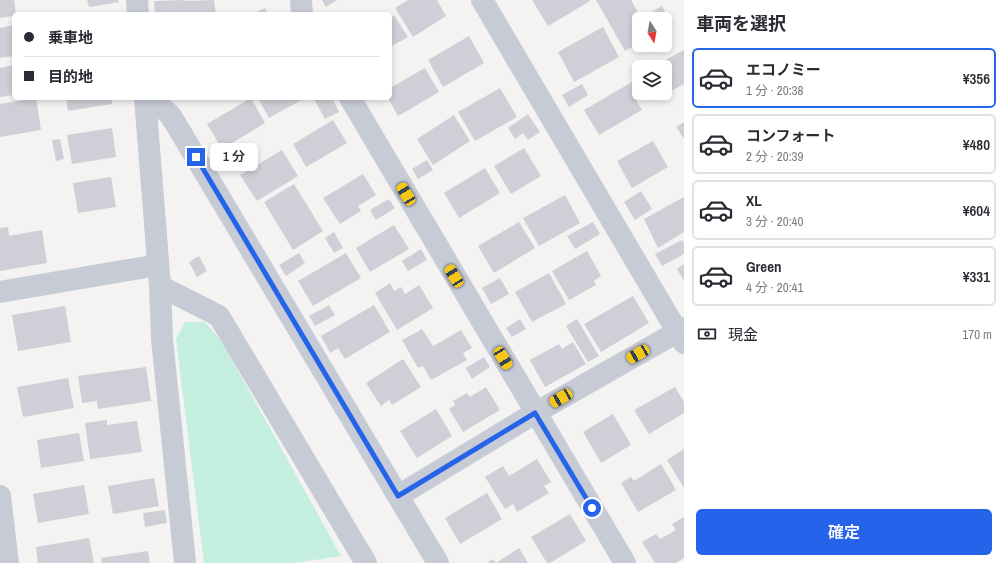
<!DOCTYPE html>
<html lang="ja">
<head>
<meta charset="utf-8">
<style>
	:root { --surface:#fff; --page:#f2f2f3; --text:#2b2b33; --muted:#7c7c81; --line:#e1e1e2; --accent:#2563eb }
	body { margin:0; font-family:"Archivo Narrow","Noto Sans JP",sans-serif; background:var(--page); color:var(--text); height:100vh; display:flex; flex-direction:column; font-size:15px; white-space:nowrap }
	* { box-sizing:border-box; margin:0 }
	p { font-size:13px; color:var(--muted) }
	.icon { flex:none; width:22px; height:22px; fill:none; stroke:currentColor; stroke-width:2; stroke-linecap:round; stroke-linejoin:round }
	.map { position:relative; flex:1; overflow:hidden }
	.sheet { display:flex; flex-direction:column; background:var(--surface); width:320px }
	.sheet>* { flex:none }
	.guide { position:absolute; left:12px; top:12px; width:380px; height:88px; border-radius:6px; box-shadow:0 2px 6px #0003; display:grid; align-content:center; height:88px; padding:0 12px; background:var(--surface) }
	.needle { width:26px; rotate:169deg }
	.tools { position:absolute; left:632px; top:12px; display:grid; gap:8px }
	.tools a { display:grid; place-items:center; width:40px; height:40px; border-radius:6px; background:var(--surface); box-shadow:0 2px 6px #0003; font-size:20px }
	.end { position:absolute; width:18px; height:18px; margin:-9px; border:5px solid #2563eb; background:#fff; box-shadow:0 0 0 2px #fff }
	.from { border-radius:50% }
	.bubble { position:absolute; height:28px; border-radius:6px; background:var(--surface); box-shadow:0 2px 6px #0003; font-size:13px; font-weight:600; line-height:28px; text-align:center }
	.car { position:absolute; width:12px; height:24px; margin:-12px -6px; border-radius:5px; box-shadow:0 0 3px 1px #0007; background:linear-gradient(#f5c518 24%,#345 0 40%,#f5c518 0 76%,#345 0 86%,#f5c518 0) }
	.guide b { display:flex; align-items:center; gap:14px; height:38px; font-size:15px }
	.guide b+b { border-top:1px solid var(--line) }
	.guide i { width:10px; height:10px; background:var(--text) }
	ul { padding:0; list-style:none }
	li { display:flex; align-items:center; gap:12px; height:60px; margin:0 8px 6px; padding:0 4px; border:2px solid var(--line); border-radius:6px }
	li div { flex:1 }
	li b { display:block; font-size:15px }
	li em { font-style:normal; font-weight:600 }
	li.active { border-color:var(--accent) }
	li>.icon { width:36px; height:36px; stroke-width:1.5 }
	h2 { padding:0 12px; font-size:18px; line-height:48px }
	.pay { display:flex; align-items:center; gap:10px; height:44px; padding:0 12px; font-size:15px }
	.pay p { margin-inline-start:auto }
	.button { display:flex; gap:8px; margin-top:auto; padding:8px 12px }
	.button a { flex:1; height:46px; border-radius:6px; background:var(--accent); color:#fff; font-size:16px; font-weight:600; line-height:46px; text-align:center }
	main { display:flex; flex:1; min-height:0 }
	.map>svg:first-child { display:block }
	.green { fill:#c4eedd }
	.building { fill:#cfd0d7 }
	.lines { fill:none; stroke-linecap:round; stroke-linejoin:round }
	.minor { stroke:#c7cbd6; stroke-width:22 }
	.route { stroke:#2563eb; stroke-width:5 }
</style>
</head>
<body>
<main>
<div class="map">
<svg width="684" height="563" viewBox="0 0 684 563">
	<rect width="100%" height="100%" fill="#f4f3f2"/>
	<polygon class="green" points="185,322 205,322 222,342 341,556 294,563 204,563 176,339"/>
	<g class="building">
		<polygon points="0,0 14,0 16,14 14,14 14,16 0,18"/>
		<polygon points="87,0 118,0 119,2 89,7"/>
		<polygon points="185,0 185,1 214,0 216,14 155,14 154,1"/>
		<polygon points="322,0 337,0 326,7"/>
		<polygon points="408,0 437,0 446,16 413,37 395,8"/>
		<polygon points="532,0 589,0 590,1 548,26"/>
		<polygon points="596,0 631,0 641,18 662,6 672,24 665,29 665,19 639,19 639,43 625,51"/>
		<polygon points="265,8 268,14 253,14"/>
		<polygon points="394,15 408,37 390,47 390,18"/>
		<polygon points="14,25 14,56 0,58 0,28"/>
		<polygon points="603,27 619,57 574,82 558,52"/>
		<polygon points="469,36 484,63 443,87 428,60"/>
		<polygon points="684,50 684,84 662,96 660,93 665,93 665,67 652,67"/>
		<polygon points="14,65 14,95 0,97 0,68"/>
		<polygon points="425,68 439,92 398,116 388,98 390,98 390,88"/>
		<polygon points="632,82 641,98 636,100 642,110 599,135 584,110"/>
		<polygon points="582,84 588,95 569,107 562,95"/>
		<polygon points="500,88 517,117 475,141 458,112"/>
		<polygon points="36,98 41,130 0,137 0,104"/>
		<polygon points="66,98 112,98 112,104 68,111"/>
		<polygon points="251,98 265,123 222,149 207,124"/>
		<polygon points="258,98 305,98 269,118"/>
		<polygon points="316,98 332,98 339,112 325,119 314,99"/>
		<polygon points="528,114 540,132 528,140 523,133 515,139 508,128"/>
		<polygon points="454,115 470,141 433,165 417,139"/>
		<polygon points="333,120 347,143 306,167 293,144"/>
		<polygon points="684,122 684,139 676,127"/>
		<polygon points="112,128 116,157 72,164 67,135"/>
		<polygon points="60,139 64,159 56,161 52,140"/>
		<polygon points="653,141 668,167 632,188 617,161"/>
		<polygon points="238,147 245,158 224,170 217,160"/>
		<polygon points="524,148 541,176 511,194 494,166"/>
		<polygon points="282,150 298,176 257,201 240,175"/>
		<polygon points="427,160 433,170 418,179 412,169"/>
		<polygon points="485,168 500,193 459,218 444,193"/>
		<polygon points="363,174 376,195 358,206 361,211 340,224 323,198"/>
		<polygon points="111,177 116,207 78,213 73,183"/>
		<polygon points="294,184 323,231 293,250 264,202"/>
		<polygon points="641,191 652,209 635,220 624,202"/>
		<polygon points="565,195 580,223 539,246 523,218"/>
		<polygon points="684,197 684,232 658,248 644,219"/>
		<polygon points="389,199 395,208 376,220 370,210"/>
		<polygon points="519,222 535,248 494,273 478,246"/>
		<polygon points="593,222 600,234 575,249 567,236"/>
		<polygon points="394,225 409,249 370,272 356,248"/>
		<polygon points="8,227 9,236 42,230 47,263 0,271 0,228"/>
		<polygon points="334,232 343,248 334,253 325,238"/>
		<polygon points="682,240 684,243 684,254 662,266 655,254"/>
		<polygon points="421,249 427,260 408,271 402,261"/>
		<polygon points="587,251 601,276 594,281 596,285 569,300 552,271"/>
		<polygon points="299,253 305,263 286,276 279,265"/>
		<polygon points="346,253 361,278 313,306 298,281"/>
		<polygon points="199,256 207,271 197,277 189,262"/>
		<polygon points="684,264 684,281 677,269"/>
		<polygon points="549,273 566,304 532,322 515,292"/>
		<polygon points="500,278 509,294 491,304 482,288"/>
		<polygon points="390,283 394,291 401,287 405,294 419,285 433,308 397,330 375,293"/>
		<polygon points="633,296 649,323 601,352 584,324"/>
		<polygon points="329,305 335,315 315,326 309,316"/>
		<polygon points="374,305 390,332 345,359 338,348 330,353 321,336"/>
		<polygon points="65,306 71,342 18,351 12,315"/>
		<polygon points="520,319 526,329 512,337 506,328"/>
		<polygon points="577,319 599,356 588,362 566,326"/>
		<polygon points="422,329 433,346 461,330 472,348 463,353 467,360 431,380 423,366 418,368 402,340"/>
		<polygon points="573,342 586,364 545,387 530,360 559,344 562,349"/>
		<polygon points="484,357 490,367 472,379 466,368"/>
		<polygon points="403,359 421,387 392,405 389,400 381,406 366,383"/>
		<polygon points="146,367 151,401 98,409 97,401 82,403 78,376"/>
		<polygon points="68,378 74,408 23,417 17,387"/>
		<polygon points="486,387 500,410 463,432 449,409 455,405 453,401 467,393 470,397"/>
		<polygon points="675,387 684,402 684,413 649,434 634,410"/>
		<polygon points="436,409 452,436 417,458 400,431"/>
		<polygon points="613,414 631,445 601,463 583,432"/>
		<polygon points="107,420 107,425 137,421 142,452 90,459 85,423"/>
		<polygon points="79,433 84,461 41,468 37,440"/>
		<polygon points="684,449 684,488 667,460"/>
		<polygon points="537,459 551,482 544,486 549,493 517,512 513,504 505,509 485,477 503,466 509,476"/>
		<polygon points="661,464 676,490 638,512 621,483 631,477 634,481"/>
		<polygon points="154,478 159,506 113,514 108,486"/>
		<polygon points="84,485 89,514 38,523 33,494"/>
		<polygon points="487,493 502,519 460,544 445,518"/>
		<polygon points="165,510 167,523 145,527 143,513"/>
		<polygon points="570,514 586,541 550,563 547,563 531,537"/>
		<polygon points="684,517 684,558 676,563 655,563 642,542 656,534 660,539 676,530 672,524"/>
		<polygon points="89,538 94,563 38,563 36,547"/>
		<polygon points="519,548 528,563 487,563 493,559 496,563"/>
		<polygon points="148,551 150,563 102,563 101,558"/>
	</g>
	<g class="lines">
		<g class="minor">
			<polyline points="137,0 138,14"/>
			<polyline points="301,0 302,14"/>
			<polyline points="482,0 684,343"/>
			<polyline points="145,98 160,286 162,339 185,563"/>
			<polyline points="152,98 171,116 438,563"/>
			<polyline points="350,98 625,563"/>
			<polyline points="160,286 219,316 366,563"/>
			<polyline points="0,292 158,265"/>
			<polyline points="0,496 8,563"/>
			<polyline points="398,496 535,413 684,328"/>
		</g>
	</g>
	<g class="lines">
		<polyline class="route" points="196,157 398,496 535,413 592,508"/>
	</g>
</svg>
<div class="tools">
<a><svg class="needle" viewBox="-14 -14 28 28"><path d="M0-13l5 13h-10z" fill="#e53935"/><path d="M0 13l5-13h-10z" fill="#7c7c81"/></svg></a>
<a><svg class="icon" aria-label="layers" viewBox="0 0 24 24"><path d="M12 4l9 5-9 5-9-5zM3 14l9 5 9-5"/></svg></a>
</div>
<i class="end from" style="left:592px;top:508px"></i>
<i class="end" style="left:196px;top:157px"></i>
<div class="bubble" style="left:210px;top:143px;width:48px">1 分</div>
<i class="car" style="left:406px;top:194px;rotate:329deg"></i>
<i class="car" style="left:454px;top:276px;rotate:329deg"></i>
<i class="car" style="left:638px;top:354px;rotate:240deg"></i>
<i class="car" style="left:503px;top:358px;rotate:149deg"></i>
<i class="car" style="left:561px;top:398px;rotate:240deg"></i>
<div class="guide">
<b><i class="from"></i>乗車地</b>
<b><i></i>目的地</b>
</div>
</div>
<section class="sheet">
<h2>車両を選択</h2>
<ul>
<li class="active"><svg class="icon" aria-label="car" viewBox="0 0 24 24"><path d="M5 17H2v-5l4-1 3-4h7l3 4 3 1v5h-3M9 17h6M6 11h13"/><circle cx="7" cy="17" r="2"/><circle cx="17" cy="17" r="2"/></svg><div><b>エコノミー</b><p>1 分 · 20:38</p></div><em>¥356</em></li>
<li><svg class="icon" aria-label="car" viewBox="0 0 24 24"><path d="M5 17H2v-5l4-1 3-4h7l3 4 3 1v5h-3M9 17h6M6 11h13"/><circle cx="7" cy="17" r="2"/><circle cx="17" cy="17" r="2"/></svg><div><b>コンフォート</b><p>2 分 · 20:39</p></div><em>¥480</em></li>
<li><svg class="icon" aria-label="car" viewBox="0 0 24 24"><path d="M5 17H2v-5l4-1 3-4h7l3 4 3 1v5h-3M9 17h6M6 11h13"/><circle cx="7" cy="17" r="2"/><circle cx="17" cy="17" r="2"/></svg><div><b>XL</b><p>3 分 · 20:40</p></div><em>¥604</em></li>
<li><svg class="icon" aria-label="car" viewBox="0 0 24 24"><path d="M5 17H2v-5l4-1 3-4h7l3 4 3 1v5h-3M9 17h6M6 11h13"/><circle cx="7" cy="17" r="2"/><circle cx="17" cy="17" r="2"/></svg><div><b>Green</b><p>4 分 · 20:41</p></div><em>¥331</em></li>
</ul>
<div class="pay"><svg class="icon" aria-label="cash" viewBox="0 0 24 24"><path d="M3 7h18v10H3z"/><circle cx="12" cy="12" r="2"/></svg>現金<p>170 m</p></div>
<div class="button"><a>確定</a></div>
</section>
</main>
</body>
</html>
